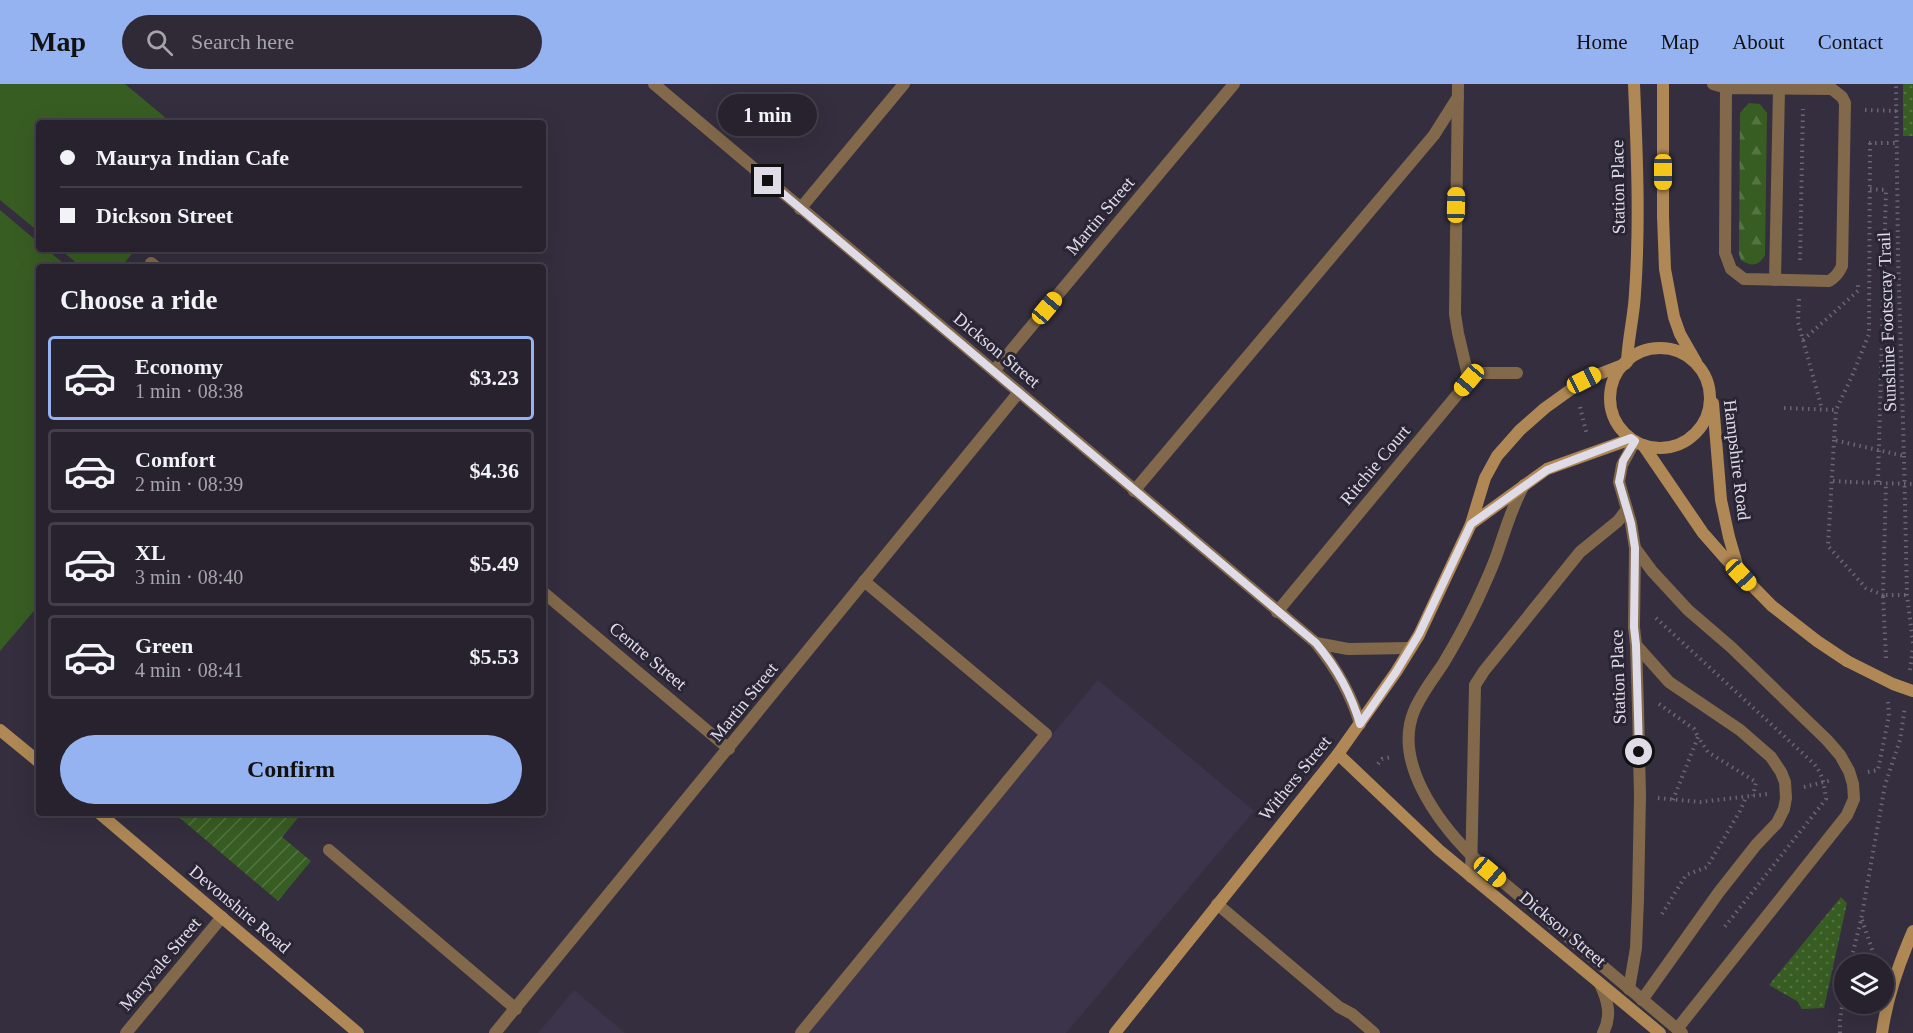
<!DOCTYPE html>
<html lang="en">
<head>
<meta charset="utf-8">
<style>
	:root { --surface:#27222e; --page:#2f2a36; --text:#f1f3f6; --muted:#a4a4aa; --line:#433f4a; --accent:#95b2f1 }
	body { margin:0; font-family:Georgia,serif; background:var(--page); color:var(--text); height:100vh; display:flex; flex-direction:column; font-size:22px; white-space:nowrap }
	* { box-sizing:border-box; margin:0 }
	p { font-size:20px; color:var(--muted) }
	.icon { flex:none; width:33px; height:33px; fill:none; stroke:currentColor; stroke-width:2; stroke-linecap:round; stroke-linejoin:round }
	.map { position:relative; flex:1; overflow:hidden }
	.sheet { position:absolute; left:36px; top:180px; width:510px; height:552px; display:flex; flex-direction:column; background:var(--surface); border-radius:6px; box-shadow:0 6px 24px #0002,0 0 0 2px var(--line) }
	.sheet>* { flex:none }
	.top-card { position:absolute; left:36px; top:36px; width:510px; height:132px; border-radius:6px; box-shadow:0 6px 24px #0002,0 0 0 2px var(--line); display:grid; align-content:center; height:132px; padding:0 24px; background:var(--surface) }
	.controls { position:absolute; left:1834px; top:870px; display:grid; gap:12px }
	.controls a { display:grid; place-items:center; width:60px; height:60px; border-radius:50%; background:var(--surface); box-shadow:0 6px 24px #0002,0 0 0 2px var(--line); font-size:30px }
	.end { position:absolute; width:27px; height:27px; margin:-14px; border:8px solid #e0dce7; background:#111; box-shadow:0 0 0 3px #111 }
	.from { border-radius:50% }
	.bubble { position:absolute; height:42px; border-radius:21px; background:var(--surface); box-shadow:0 6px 24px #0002,0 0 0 2px var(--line); font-size:20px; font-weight:700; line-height:42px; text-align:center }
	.car { position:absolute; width:18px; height:36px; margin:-18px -9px; border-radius:8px; box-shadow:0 0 4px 2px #0007; background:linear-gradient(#f5c518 24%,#345 0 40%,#f5c518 0 76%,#345 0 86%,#f5c518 0) }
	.top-card b { display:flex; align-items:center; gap:21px; height:57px; font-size:22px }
	.top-card b+b { border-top:2px solid var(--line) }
	.top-card i { width:15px; height:15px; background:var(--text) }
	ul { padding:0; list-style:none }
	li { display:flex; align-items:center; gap:18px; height:84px; margin:0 12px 9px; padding:0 12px; border:3px solid var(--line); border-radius:6px }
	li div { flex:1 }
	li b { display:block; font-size:22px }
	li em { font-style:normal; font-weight:700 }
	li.selected { border-color:var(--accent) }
	li>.icon { width:54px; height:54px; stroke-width:1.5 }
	h2 { padding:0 24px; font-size:27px; line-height:72px }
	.primary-button { display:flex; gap:12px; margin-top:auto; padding:12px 24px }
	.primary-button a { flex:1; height:69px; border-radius:36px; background:var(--accent); color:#111; font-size:24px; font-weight:700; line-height:69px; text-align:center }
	header { display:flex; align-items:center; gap:36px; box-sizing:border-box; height:84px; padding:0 30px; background:var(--accent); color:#111 }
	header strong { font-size:28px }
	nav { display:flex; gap:33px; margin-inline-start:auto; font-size:21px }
	.search { width:420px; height:54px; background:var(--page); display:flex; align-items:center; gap:15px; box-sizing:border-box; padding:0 21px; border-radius:33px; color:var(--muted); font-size:22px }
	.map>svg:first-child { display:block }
	.built { fill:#3c344a }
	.grass { fill:url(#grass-dots) }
	.forest { fill:url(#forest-firs) }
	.park { fill:#385d22 }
	.garden { fill:url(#garden-furrows) }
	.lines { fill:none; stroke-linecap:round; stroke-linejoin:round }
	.path { stroke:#6b6675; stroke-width:4; stroke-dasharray:1.5 4.5; stroke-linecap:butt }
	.lane { stroke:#82694b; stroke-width:12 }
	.street { stroke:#82694b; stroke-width:12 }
	.secondary { stroke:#af8855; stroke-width:12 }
	.path-bridge { stroke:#6b6675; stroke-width:4; stroke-dasharray:1.5 4.5; stroke-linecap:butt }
	.secondary-bridge { stroke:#af8855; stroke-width:12 }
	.route { stroke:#e0dce7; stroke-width:8 }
	.labels { text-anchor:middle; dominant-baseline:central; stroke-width:6; stroke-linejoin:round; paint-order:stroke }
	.street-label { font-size:18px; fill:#e0dce7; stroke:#2a2534 }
</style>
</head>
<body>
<header>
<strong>Map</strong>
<div class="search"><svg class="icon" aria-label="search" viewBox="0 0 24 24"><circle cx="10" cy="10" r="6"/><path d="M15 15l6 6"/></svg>Search here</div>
<nav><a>Home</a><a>Map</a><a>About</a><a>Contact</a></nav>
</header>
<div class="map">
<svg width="1913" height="949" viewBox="0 0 1913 949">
	<defs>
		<pattern id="grass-dots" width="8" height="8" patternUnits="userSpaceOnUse" patternTransform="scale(1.5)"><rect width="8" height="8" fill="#385d22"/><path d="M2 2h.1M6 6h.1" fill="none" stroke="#547442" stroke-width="1.8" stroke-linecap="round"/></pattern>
		<pattern id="forest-firs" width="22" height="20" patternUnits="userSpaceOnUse" patternTransform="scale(1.5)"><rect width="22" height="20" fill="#385d22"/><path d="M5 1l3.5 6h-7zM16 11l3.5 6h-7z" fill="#547442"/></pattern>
		<pattern id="garden-furrows" width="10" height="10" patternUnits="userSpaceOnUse" patternTransform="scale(1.5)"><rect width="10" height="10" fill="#385d22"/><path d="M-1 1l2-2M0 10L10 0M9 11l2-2" fill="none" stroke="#547442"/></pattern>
	</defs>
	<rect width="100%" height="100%" fill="#342e3e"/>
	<g class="built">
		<polygon points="1098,596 1254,727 1066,949 800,949"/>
		<polygon points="574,906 625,949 538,949"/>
	</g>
	<g class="grass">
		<rect x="1903" y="0" width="10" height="52"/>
		<polygon points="1841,813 1847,819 1824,924 1802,925 1797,917 1769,901"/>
	</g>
	<path class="forest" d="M 1749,19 L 1760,20 L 1767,29 L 1765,171 C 1759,182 1751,183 1741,176 L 1739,170 L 1740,29 Z"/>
	<g class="park">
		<polygon points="0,0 125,0 172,39 39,39 39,148 0,116"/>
		<polygon points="0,126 39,159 39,165 46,165 68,183 39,183 39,521 0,567"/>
		<polygon points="60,165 136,165 121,183 81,183"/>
	</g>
	<polygon class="garden" points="174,729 302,729 282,753 311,777 278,817"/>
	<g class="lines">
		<g class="path">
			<polyline points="1865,26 1897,27"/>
			<polyline points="1869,59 1897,59"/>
			<polyline points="1870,59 1869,250 1852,292 1836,326 1834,356 1904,372 1898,171 1896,0"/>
			<polyline points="1870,105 1886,106"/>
			<polyline points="1800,176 1803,25"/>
			<polyline points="1799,215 1798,238 1822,325"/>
			<polyline points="1803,256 1858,207 1858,197"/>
			<polyline points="1580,323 1587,351"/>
			<polyline points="1784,324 1836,326"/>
			<polyline points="1834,356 1828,462 1866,504 1883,511 1886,399"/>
			<polyline points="1904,372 1907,511 1913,559"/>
			<polyline points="1833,397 1850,398"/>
			<path d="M 1656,534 L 1812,678 C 1823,689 1824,700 1826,715 L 1723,845"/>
			<polyline points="1886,574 1883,511 1907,511"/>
			<polyline points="1910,586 1913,563"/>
			<polyline points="1659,620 1694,645 1698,653"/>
			<polyline points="1378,680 1382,675 1391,673"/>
			<polyline points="1868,688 1878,686 1889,632 1888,618"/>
			<polyline points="1804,703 1832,696"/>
			<polyline points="1658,714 1700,718 1767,710"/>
			<polyline points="1673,716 1698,653 1708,668 1756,698 1753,712"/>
			<polyline points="1662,830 1686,791 1707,783 1740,727 1746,713"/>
			<polyline points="1862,836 1874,871"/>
			<polyline points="1850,880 1861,836 1885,701 1900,656 1905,623"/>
			<polyline points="1840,949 1840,936 1845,902"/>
		</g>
		<g class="lane">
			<polyline points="1458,0 1455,230 1458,249 1469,296"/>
			<path d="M 1713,0 L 1726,4 L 1725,169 L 1731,185 L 1744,195 L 1829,197 C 1836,193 1839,189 1842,182 L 1845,19 L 1842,13 L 1832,5 L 1726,4 L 1726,0"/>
			<polyline points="1775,196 1779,5"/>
			<path d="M 1524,401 C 1511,424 1505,448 1496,473 C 1490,489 1483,504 1476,519 C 1466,540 1455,560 1443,580 C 1433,595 1421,610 1414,627 C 1393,678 1438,738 1472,772 L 1682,949"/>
			<polyline points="1134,407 1434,51 1458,13"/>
			<polyline points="1635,464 1652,487 1688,526 1731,563 1827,656 1840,671 1849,687 1853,700 1854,715 1847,731 1677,945"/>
			<polyline points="1636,561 1669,598 1740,646 1771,673 1781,688 1785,698 1786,714 1784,725 1777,739 1756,761 1719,808 1642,916"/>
			<polyline points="329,766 516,925"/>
			<polyline points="1471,793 1475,601 1484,587 1580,468 1618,437 1627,425"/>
			<polyline points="1217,820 1339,923 1352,930 1374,949"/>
			<path d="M 1600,900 C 1608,917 1612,932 1603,949"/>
			<polyline points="1629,905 1636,864 1638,815 1640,712 1638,624 1636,561 1634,543 1635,464 1631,439 1619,398 1622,381 1635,357"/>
			<polyline points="801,949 1046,650 864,497"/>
		</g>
		<g class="street">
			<path d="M 654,0 L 1316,559 C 1336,584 1351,609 1360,640"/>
			<polyline points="800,125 904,0"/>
			<polyline points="151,179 156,183"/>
			<polyline points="994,287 1234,0"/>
			<polyline points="543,508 729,665"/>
			<polyline points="1277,528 1471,294 1481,289 1517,289"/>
			<polyline points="1316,559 1348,565 1411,564"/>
			<polyline points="126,949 222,833"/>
			<polyline points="495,949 1019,308"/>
		</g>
		<g class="secondary">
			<polyline points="1663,0 1663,132 1665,185 1674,233 1680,250 1696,278"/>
			<circle cx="1660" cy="314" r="50"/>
			<path d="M 1627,278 C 1628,254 1634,232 1635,209 C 1640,140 1637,69 1634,0"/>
			<polyline points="1713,319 1721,416 1729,453 1738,484"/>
			<polyline points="1643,361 1703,449 1725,474 1772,522 1817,557 1847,577"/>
			<polyline points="1471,440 1547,385 1631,355"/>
			<polyline points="0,646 39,678"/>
			<polyline points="1338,670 1439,766 1660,949"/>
			<polyline points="99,729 358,949"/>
			<polyline points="1115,949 1338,670 1396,588 1419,551 1471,440 1485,394 1497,372 1520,346 1545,324 1584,296 1625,280"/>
			<path d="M 1882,949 C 1887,914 1899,879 1913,847"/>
		</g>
		<g class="path-bridge">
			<polyline points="1850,398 1913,400"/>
			<polyline points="1878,398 1886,106"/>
		</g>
		<polyline class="secondary-bridge" points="1847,577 1893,600 1913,607"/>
	</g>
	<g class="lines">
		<path class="route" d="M 768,97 L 1316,559 C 1337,584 1351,609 1360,640 L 1396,588 L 1419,550 L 1471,440 L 1547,386 L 1631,354 L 1635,357 L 1623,377 L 1619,398 L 1631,439 L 1635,464 L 1634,543 L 1636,561 L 1639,668"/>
	</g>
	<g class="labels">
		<g class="street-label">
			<text transform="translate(1618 103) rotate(-91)">Station Place</text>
			<text transform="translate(1100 132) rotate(-50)">Martin Street</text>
			<text transform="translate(1887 238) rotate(-92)">Sunshine Footscray Trail</text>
			<text transform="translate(997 266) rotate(40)">Dickson Street</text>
			<text transform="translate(1737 376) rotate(83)">Hampshire Road</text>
			<text transform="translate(1375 381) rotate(-50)">Ritchie Court</text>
			<text transform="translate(648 572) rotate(40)">Centre Street</text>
			<text transform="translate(1618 593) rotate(-92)">Station Place</text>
			<text transform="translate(744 618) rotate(-51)">Martin Street</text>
			<text transform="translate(1295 694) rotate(-51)">Withers Street</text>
			<text transform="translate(240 825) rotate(40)">Devonshire Road</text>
			<text transform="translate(1563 845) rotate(40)">Dickson Street</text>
			<text transform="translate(160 880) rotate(-50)">Maryvale Street</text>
		</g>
	</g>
</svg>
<div class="controls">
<a><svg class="icon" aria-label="layers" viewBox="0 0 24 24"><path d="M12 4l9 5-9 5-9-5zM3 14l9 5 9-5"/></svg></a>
</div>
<i class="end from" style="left:1639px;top:668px"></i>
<i class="end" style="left:768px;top:97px"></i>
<div class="bubble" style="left:718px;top:10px;width:99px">1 min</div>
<i class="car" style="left:1663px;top:88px;rotate:180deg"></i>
<i class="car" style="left:1456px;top:121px;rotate:1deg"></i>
<i class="car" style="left:1047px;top:224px;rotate:40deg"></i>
<i class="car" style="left:1469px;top:296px;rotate:220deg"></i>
<i class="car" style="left:1584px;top:296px;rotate:63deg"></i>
<i class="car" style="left:1741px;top:491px;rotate:137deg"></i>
<i class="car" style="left:1490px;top:788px;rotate:130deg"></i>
<div class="top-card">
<b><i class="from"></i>Maurya Indian Cafe</b>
<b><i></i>Dickson Street</b>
</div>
<section class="sheet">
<h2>Choose a ride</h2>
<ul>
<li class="selected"><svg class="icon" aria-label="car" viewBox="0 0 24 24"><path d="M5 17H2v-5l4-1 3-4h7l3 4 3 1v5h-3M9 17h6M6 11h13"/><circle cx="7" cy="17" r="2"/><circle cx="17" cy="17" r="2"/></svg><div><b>Economy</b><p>1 min · 08:38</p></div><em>$3.23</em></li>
<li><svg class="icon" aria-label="car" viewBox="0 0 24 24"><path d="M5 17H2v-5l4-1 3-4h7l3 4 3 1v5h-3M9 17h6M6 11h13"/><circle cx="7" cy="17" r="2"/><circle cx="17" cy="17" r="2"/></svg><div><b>Comfort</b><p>2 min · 08:39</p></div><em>$4.36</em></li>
<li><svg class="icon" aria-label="car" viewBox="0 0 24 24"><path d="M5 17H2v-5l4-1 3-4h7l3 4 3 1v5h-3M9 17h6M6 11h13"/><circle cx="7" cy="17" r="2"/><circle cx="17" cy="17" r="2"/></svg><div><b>XL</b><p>3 min · 08:40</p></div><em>$5.49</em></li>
<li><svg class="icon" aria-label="car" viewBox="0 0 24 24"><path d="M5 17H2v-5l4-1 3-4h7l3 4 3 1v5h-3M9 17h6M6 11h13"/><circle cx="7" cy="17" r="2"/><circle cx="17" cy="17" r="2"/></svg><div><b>Green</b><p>4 min · 08:41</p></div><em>$5.53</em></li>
</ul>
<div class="primary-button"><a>Confirm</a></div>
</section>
</div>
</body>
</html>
